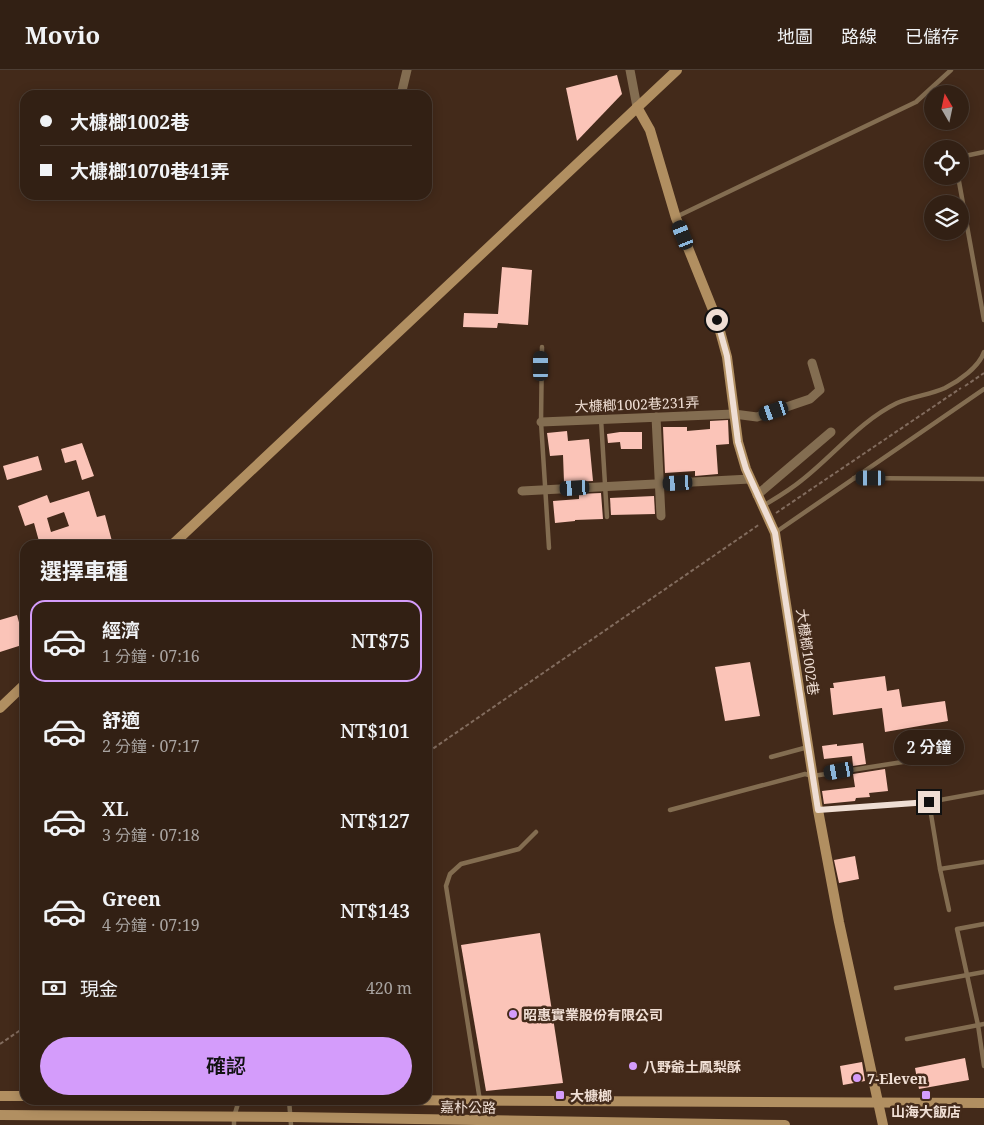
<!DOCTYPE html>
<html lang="zh-TW">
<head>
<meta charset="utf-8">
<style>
	:root { --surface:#322014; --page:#3a281d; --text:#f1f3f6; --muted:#a8a3a0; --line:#4d3e34; --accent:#d49cfb }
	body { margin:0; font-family:"Noto Serif","Noto Sans TC",serif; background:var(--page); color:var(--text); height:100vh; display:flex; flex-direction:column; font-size:19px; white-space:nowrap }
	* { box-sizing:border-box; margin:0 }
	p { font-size:16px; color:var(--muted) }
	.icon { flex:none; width:28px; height:28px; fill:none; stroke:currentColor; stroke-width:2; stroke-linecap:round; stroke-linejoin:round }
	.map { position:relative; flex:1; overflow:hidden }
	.details { position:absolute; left:20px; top:470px; width:412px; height:565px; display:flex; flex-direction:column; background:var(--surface); border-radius:15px; box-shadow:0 2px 12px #0003,0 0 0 1px var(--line) }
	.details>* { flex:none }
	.banner { position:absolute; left:20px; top:20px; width:412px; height:110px; border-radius:15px; box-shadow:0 2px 12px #0003,0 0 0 1px var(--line); display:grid; align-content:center; height:110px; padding:0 20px; background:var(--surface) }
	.needle { width:32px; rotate:351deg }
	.fabs { position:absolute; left:924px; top:15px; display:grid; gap:10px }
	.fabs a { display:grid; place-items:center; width:45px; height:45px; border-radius:50%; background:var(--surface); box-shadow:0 2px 12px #0003,0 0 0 1px var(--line); font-size:25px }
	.end { position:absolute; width:22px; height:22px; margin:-11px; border:6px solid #efded4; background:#111; box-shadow:0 0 0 2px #111 }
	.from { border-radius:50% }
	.bubble { position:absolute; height:35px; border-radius:18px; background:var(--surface); box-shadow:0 2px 12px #0003,0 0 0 1px var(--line); font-size:16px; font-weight:600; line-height:35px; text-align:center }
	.car { position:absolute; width:15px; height:30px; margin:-15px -8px; border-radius:6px; box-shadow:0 0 4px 1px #0007; background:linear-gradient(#222 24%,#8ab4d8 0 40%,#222 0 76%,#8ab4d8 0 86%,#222 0) }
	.banner b { display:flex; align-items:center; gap:18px; height:48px; font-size:19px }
	.banner b+b { border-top:1px solid var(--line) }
	.banner i { width:12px; height:12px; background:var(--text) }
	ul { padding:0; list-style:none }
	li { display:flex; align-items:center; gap:15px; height:82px; margin:0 10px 8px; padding:0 10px; border:2px solid transparent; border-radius:15px }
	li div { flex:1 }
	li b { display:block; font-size:19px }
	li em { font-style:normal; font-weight:600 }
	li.on { border-color:var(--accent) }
	li>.icon { width:45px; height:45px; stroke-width:1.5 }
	h2 { padding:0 20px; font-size:22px; line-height:60px }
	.pay { display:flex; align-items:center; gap:12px; height:55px; padding:0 20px; font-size:19px }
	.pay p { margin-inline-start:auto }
	.button { display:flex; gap:10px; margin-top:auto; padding:10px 20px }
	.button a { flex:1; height:58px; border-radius:30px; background:var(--accent); color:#111; font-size:20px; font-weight:600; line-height:58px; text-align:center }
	header { display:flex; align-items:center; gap:30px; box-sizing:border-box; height:70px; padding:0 25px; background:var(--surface); border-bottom:1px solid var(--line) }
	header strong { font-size:24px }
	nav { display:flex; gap:28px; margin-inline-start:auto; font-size:18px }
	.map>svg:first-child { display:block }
	.building { fill:#fbc4b8; fill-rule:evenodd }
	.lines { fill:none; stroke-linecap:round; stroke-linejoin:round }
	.path { stroke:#826c5e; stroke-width:2; stroke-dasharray:4 2.5; stroke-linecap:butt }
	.lane { stroke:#836d51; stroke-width:4.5 }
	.street { stroke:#836d51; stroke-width:9 }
	.secondary { stroke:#b18f61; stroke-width:10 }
	.route { stroke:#efded4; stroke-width:6 }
	.poi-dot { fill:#d49cfb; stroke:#432a1a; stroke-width:2 }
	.labels { text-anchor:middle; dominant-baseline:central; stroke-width:5; stroke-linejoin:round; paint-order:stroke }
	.street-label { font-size:14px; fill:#efded4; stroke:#432a1a }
	.poi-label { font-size:14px; font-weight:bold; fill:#efded4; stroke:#432a1a; text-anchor:start }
</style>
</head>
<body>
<header>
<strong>Movio</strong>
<nav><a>地圖</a><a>路線</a><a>已儲存</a></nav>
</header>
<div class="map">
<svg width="984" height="1055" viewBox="0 0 984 1055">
	<rect width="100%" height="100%" fill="#432a1a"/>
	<g class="building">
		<polygon points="617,5 622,24 577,71 566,18"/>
		<polygon points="502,197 532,200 528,255 498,253 497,258 463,257 464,243 498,244"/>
		<polygon points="728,350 729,374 716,375 718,404 695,406 695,401 665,403 663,357 687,357 687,361 710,359 710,351"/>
		<polygon points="567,361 568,371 589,369 593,411 564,412 563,385 550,386 547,363"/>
		<polygon points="620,362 642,362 642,379 621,379 620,372 608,373 607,364"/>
		<polygon points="82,373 94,406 82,410 76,390 65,393 61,379"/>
		<polygon points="38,386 42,400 7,410 3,396"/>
		<path d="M 89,421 L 97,447 L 105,445 L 113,475 L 83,475 L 82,470 L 67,475 L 40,475 L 34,453 L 25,456 L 18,436 L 47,425 L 50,433 ZM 64,442 L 69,456 L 51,462 L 47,448 Z"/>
		<polygon points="601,423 603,449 575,450 575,451 555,453 553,431 579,429 579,424"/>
		<polygon points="654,426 655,444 611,445 610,428"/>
		<polygon points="17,545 25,574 0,582 0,550"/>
		<polygon points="750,592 760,646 725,651 715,597"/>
		<polygon points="885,606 887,621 899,619 902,637 945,631 948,651 885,662 882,638 833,645 830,618 834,618 833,613"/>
		<polygon points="863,673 866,694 853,696 852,686 824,689 822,676 837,674 837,676"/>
		<polygon points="885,699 888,721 869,723 870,727 856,728 855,731 824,734 822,721 855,717 853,704"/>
		<polygon points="855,786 859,809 839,813 834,790"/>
		<polygon points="540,863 563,1013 486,1021 461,875"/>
		<polygon points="965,988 969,1010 919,1019 915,998"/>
		<polygon points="862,992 865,1011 843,1015 840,996"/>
	</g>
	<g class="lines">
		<g class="path">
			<polyline points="965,316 984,303"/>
			<polyline points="776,443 961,318"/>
			<polyline points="428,682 760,454"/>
			<polyline points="0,974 25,957"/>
		</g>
		<g class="lane">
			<polyline points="960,87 984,82"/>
			<polyline points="958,106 984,250"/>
			<polyline points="676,147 916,32 951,0"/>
			<polyline points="542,277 541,352 549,478"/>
			<polyline points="601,349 607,447"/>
			<polyline points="854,408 984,409"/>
			<path d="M 763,436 C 776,428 790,420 802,410 C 834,385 860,351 897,333 C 913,326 930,325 945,318 C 959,311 979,297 984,282"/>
			<polyline points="776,462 984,319"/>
			<polyline points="771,687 808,677"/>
			<polyline points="929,732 940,799 984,792"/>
			<polyline points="670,740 805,704 813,706 909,691"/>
			<polyline points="819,740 929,732 984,722"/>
			<polyline points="940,799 949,840"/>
			<polyline points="984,854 957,859 978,955 984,996"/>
			<polyline points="896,918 984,902"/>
			<polyline points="907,969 984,954"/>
			<polyline points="289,1030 291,1055"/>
			<polyline points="480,1031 446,816 450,804 461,794 519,779 536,762"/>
			<polyline points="234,1055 234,1047 239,1030"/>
		</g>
		<g class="street">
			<polyline points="630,0 637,37"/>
			<polyline points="401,25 407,0"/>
			<polyline points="656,347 661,446"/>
			<polyline points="541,352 734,344 757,347 810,329 820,320 812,293"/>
			<polyline points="522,421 750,409"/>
			<polyline points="757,425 831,362"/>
		</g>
		<g class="secondary">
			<polyline points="637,37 650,60 676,148 717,250 727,287 738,372 746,399 775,463 818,740 839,852 883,1055"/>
			<polyline points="172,475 677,0"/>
			<polyline points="0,638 25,614"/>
			<polyline points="0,1026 25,1026"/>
			<polyline points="376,1030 984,1033"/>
			<polyline points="0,1045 291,1047 785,1055"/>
		</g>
	</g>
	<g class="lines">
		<polyline class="route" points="717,250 727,286 738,372 746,399 775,463 818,740 929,732"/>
	</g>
	<g class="poi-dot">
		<circle cx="513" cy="944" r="5"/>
		<circle cx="633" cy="996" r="5"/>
		<circle cx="857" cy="1008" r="5"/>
		<rect x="555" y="1020" width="10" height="10" rx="2.5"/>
		<rect x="921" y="1020" width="10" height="10" rx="2.5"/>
	</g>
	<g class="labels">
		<g class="street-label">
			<text transform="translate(637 334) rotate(-2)">大槺榔1002巷231弄</text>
			<text transform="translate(808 582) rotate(82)">大槺榔1002巷</text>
			<text transform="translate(468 1037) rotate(1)">嘉朴公路</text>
		</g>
		<g class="poi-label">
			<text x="523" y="944">昭惠實業股份有限公司</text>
			<text x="643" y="996">八野爺土鳳梨酥</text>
			<text x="867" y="1008">7-Eleven</text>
			<text x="570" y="1025">大槺榔</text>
			<text x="926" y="1041" text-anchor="middle">山海大飯店</text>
		</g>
	</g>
</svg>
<div class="fabs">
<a><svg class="needle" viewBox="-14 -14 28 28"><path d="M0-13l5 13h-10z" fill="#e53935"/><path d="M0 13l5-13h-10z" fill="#a8a3a0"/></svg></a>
<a><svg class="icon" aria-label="locate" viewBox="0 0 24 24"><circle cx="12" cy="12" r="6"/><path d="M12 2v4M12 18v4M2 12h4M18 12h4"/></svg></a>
<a><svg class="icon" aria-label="layers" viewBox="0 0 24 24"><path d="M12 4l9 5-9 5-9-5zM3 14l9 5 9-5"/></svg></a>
</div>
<i class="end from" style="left:717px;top:250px"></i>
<i class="end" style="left:929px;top:732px"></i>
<div class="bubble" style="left:894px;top:660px;width:70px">2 分鐘</div>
<i class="car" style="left:683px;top:165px;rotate:338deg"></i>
<i class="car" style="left:541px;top:296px;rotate:0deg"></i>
<i class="car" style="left:774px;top:341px;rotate:251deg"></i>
<i class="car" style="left:871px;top:408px;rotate:270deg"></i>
<i class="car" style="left:678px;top:413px;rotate:267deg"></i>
<i class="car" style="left:575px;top:418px;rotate:267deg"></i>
<i class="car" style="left:839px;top:701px;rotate:260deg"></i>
<div class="banner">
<b><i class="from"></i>大槺榔1002巷</b>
<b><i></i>大槺榔1070巷41弄</b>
</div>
<section class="details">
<h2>選擇車種</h2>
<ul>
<li class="on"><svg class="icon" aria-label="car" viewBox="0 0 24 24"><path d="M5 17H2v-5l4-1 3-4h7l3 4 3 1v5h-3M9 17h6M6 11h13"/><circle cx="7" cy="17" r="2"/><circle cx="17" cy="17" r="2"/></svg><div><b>經濟</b><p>1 分鐘 · 07:16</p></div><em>NT$75</em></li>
<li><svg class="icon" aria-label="car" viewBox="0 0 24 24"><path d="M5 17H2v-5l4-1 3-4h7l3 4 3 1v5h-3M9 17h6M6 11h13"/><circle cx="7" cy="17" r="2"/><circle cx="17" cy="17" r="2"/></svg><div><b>舒適</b><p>2 分鐘 · 07:17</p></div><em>NT$101</em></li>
<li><svg class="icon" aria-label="car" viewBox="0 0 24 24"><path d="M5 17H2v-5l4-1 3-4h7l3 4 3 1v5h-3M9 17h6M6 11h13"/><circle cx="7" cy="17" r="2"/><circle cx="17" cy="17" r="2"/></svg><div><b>XL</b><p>3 分鐘 · 07:18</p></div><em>NT$127</em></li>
<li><svg class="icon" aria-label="car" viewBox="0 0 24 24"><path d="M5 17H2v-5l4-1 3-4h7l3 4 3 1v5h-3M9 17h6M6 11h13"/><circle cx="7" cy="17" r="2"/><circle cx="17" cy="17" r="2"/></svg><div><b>Green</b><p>4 分鐘 · 07:19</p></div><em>NT$143</em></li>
</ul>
<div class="pay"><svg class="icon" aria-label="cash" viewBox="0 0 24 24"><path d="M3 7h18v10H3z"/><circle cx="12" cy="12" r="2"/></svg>現金<p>420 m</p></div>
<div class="button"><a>確認</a></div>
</section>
</div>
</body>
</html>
